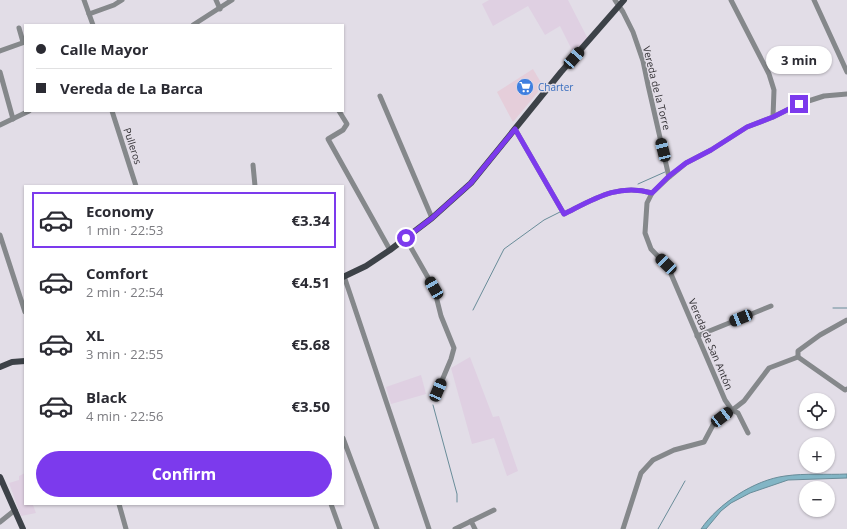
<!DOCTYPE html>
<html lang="en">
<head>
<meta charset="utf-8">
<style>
	:root { --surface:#fff; --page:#f2f2f3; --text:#2b2b33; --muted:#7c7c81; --line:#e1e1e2; --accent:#7c3aed }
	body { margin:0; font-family:"Open Sans",sans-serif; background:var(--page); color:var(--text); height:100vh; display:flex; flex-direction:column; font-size:15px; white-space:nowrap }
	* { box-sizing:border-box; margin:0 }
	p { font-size:13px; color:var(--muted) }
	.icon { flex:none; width:22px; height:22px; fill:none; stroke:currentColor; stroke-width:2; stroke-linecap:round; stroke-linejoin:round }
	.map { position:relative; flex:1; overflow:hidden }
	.panel { position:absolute; left:24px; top:185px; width:320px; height:320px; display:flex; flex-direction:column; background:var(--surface); border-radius:0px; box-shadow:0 1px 3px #0004 }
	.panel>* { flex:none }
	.top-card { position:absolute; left:24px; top:24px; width:320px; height:88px; border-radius:0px; box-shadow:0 1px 3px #0004; display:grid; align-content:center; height:88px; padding:0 12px; background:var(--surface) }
	.controls { position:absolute; left:799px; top:393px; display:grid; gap:8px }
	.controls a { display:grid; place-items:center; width:36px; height:36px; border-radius:50%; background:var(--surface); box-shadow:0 1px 3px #0004; font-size:20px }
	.end { position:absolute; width:18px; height:18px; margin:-9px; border:5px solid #7c3aed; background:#fff; box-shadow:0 0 0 2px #fff }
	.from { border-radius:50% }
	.bubble { position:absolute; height:28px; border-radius:14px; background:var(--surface); box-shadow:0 1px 3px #0004; font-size:13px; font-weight:700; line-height:28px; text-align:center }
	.car { position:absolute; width:12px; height:24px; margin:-12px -6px; border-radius:5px; box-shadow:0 0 3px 1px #0007; background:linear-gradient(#222 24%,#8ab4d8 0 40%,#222 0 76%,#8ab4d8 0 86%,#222 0) }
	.top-card b { display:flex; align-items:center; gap:14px; height:38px; font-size:15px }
	.top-card b+b { border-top:1px solid var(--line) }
	.top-card i { width:10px; height:10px; background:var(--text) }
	ul { padding:7px 0 0; list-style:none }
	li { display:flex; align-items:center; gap:12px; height:56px; margin:0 8px 6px; padding:0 4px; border:2px solid transparent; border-radius:0px }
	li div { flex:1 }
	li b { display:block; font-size:15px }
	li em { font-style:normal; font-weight:700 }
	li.on { border-color:var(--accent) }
	li>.icon { width:36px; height:36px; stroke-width:1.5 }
	.primary-button { display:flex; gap:8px; margin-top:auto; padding:8px 12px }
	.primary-button a { flex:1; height:46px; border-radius:24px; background:var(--accent); color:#fff; font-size:16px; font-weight:700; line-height:46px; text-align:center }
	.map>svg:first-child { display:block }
	.commercial { fill:#e5ceda }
	.industrial { fill:#dfd0e2 }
	.water { fill:#82b5c5; stroke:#698c99 }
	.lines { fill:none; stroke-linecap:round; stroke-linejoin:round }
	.stream { stroke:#698c99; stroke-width:1 }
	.minor { stroke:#85888b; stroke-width:5 }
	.major { stroke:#3d4248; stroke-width:6 }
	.route { stroke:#7c3aed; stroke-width:5 }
	.labels { text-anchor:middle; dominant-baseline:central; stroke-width:3; stroke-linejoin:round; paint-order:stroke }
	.shop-label { font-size:10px; fill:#366cbe; stroke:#e2dde7; text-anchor:start }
	.street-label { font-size:10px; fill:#2f2d31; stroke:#e2dde7 }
</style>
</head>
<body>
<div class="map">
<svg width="847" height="529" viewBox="0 0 847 529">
	<rect width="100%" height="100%" fill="#e2dde7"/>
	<polygon class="commercial" points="533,69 543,86 513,122 497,92"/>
	<g class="industrial">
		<polygon points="489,0 568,0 588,39 574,54 560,26 545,35 528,6 493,26 482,4"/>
		<polygon points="470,357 493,417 499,416 518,471 507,476 494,438 472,444 451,368"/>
		<polygon points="421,375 426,394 391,404 386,387"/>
		<polygon points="25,473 25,504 34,504 33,505 36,513 21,516 9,483 19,480 19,476"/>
	</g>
	<path class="water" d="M 847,474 L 847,478 L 788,480 L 750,493 L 731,503 L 721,511 L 706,529 L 701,529 C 718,504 754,480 785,476 C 805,473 827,475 847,474 Z"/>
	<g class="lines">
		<g class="stream">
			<polyline points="638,184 665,172"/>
			<polyline points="833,308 847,308"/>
			<polyline points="473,310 504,249 544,220 560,212"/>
			<polyline points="433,405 457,494 457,502"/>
			<polyline points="658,529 685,481"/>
		</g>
		<g class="minor">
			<polyline points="84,0 93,25"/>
			<polyline points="216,0 220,9"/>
			<polyline points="615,0 623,12 633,32 643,61 648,85 669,177"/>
			<polyline points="731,0 769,74 774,90 773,117"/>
			<polyline points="814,0 847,72"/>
			<polyline points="89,14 114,5 122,0"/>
			<polyline points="193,25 232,0"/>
			<polyline points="19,28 23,42"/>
			<polyline points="0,51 25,42"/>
			<polyline points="0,72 13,119"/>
			<polyline points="380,96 432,218"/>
			<polyline points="112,111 136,186"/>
			<polyline points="339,111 347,124 343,130 328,139 390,250"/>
			<polyline points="0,125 29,111"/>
			<path d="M 515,129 L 564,214 C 594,199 618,183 652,193"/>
			<polyline points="253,165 255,186"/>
			<polyline points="0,235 25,312"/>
			<polyline points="406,239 434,288 441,316 454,348 451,359 438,390"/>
			<polyline points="344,276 429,529"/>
			<polyline points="697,336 771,306"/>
			<polyline points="798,357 798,351 820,335 847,320"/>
			<polyline points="748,433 738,413 732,410 725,400 668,267 651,249 645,233 647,203 652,193 669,177 686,163 711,150 747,127 773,117 799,104 824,96 847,94"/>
			<polyline points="343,438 377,529"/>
			<polyline points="119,504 126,529"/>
			<polyline points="331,504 340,529"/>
			<polyline points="471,521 475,529"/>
			<polyline points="0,522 15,510"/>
			<polyline points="455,529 494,510"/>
			<polyline points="623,529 641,473 653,460 674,450 704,442 713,425 744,401 769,368 798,357 845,390 847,389"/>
		</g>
		<g class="major">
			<polyline points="343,277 366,266 390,250 432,218 471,183 561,72 624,0"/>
			<polyline points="0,367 12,362 25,361"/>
			<polyline points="0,477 23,529"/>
		</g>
	</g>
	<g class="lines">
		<path class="route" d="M 406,238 L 432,218 L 471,183 L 515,129 L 564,214 C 594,199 618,183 652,193 L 669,176 L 686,163 L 711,150 L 747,127 L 773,117 L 799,104"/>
	</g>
	<defs>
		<symbol id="supermarket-disc" viewBox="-11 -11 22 22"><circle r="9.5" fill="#3f7fe0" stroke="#e2dde7"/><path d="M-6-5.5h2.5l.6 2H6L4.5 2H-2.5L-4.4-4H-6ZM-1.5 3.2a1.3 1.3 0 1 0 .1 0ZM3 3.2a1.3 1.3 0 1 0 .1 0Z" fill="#fff"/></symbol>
	</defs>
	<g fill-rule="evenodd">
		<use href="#supermarket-disc" x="515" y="77" width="20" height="20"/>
	</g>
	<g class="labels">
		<g class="shop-label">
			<text x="538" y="87">Charter</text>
		</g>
		<g class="street-label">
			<text transform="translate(657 88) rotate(76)">Vereda de la Torre</text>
			<text transform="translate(133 146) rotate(72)">Pulleros</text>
			<text transform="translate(711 344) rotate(67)">Vereda de San Antón</text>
		</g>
	</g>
</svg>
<div class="controls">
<a><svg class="icon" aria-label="locate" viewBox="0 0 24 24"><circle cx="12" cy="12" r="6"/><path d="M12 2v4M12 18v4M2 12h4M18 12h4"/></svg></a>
<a>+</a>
<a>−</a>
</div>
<i class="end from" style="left:406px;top:238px"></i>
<i class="end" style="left:799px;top:104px"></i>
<div class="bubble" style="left:766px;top:46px;width:66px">3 min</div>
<i class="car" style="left:574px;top:58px;rotate:41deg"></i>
<i class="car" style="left:663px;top:150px;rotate:346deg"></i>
<i class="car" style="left:666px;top:264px;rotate:314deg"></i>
<i class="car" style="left:434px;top:288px;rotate:330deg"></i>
<i class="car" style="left:741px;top:318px;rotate:248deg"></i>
<i class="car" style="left:438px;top:390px;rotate:23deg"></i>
<i class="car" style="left:722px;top:417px;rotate:52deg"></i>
<div class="top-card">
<b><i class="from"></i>Calle Mayor</b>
<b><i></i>Vereda de La Barca</b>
</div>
<section class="panel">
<ul>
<li class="on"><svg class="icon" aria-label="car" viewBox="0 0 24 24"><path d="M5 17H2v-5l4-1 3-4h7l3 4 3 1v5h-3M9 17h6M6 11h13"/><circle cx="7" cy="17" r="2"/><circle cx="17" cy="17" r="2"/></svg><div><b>Economy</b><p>1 min · 22:53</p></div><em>€3.34</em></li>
<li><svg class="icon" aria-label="car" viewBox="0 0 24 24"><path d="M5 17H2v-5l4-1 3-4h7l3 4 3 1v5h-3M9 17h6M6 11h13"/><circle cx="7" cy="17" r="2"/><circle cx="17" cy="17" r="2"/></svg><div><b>Comfort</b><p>2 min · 22:54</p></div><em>€4.51</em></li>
<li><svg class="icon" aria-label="car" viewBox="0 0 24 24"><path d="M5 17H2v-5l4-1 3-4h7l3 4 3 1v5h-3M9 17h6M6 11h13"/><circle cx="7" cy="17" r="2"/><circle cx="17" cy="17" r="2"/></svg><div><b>XL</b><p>3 min · 22:55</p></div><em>€5.68</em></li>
<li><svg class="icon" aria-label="car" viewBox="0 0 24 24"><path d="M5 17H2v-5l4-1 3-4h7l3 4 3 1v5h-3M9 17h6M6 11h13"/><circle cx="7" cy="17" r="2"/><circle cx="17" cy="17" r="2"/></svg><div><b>Black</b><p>4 min · 22:56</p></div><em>€3.50</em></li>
</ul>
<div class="primary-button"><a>Confirm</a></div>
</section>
</div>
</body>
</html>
